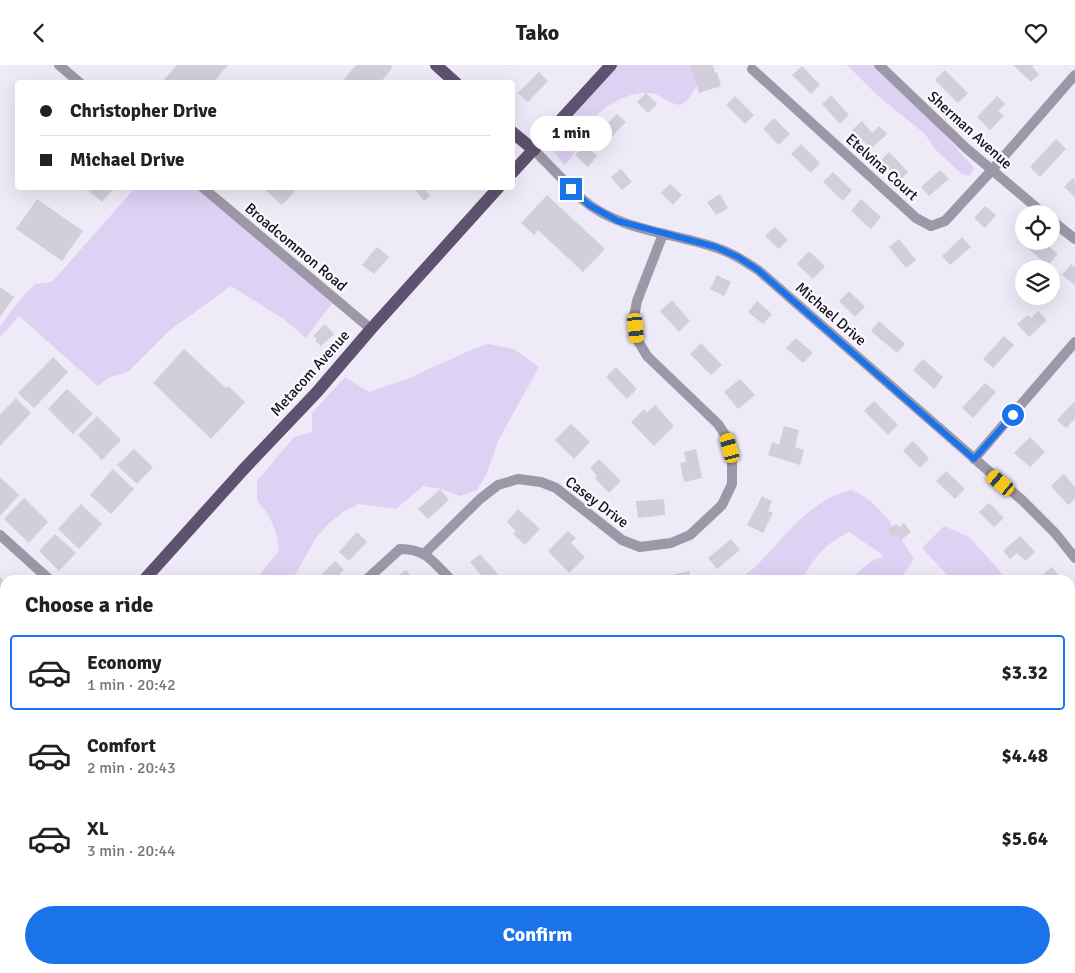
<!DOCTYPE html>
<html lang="en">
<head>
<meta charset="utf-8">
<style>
	:root { --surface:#fff; --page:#f2f2f2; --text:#222; --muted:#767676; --line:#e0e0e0; --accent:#1a73e8 }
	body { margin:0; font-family:Signika,sans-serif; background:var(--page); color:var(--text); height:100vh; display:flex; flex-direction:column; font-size:19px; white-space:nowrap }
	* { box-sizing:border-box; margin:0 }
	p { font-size:16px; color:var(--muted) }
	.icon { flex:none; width:28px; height:28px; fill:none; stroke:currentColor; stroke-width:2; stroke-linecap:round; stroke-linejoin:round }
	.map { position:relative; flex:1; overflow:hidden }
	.details { position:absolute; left:0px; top:510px; width:1075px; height:399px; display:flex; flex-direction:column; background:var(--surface); border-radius:15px 15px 0 0; box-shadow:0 5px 20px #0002 }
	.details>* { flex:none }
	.guide { position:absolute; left:15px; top:15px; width:500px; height:110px; border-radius:5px; box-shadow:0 5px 20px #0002; display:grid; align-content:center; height:110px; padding:0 25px; background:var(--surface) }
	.fabs { position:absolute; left:1015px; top:140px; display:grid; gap:10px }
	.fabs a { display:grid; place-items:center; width:45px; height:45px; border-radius:50%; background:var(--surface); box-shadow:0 5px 20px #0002; font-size:25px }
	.end { position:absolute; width:22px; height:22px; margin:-11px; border:6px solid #1a73e8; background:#fff; box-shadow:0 0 0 2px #fff }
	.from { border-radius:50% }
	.bubble { position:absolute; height:35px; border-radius:18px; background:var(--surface); box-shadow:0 5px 20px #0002; font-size:16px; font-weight:800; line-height:35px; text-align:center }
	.car { position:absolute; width:15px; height:30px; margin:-15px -8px; border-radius:6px; box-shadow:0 0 4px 1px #0007; background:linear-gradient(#f5c518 24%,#345 0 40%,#f5c518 0 76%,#345 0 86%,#f5c518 0) }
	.guide b { display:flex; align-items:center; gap:18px; height:48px; font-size:19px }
	.guide b+b { border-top:1px solid var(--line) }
	.guide i { width:12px; height:12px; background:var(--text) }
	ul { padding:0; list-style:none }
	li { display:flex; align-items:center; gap:15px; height:75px; margin:0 10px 8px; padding:0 15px; border:2px solid transparent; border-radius:5px }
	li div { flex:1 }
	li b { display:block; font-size:19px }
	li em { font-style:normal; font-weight:800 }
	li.on { border-color:var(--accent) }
	li>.icon { width:45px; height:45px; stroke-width:1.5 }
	h2 { padding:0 25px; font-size:22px; line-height:60px }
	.cta { display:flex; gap:10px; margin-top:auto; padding:10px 25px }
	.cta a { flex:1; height:58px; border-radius:30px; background:var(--accent); color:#fff; font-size:20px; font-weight:800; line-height:58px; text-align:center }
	header { display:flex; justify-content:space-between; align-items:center; height:65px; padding:0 25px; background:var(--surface); font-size:22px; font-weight:800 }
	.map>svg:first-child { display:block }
	.green { fill:#ddd1f4 }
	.building { fill:#d2cedb }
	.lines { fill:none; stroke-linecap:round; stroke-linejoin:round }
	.minor { stroke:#9d98a8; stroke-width:10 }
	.major { stroke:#5d536f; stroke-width:12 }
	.route { stroke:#1a73e8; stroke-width:6 }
	.labels { text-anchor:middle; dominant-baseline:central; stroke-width:5; stroke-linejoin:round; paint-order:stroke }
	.street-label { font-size:15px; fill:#131116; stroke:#faf8fe }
</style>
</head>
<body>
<header><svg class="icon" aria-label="back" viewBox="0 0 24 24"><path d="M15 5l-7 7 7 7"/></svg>Tako<svg class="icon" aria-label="heart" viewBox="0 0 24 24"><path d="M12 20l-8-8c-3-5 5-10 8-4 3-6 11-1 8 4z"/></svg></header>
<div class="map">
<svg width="1075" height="908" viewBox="0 0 1075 908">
	<rect width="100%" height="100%" fill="#eeeaf7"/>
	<g class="green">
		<path d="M 616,0 L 695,0 L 698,19 L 688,34 L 681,40 C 667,39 662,29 650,28 C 627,26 600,43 587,61 C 577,73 577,90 564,100 L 553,85 C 555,60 598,20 616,0 Z"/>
		<polygon points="847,0 872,0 942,67 974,103 970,111 962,109 936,85 925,69 877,30"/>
		<polygon points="135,123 195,123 332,238 306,273 285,255 231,221 170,265 128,307 110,312 98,321 19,251 0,272 0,262 18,237 35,219 52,217"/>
		<polygon points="488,279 514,284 539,302 498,376 486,410 477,425 460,431 442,424 423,421 396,444 359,439 343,447 328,459 316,473 292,515 255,515 279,486 276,467 269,451 257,435 257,416 294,372 312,367 312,348 345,312 369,327 407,314 471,285"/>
		<path d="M 851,425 C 882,437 897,468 914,494 L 900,515 L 848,515 L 873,495 L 882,492 L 883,490 L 849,467 C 829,476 810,495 803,515 L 738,515 C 746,509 755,503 762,495 C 788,468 812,434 851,425 Z"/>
		<polygon points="944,461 969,472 1008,515 952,515 922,483"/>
		<polygon points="1070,581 1075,587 1075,640 1070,637"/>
		<polygon points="1075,869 1075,908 1036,908 1039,904 1070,904 1070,872"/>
		<polygon points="156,904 265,904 263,908 155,908"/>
		<polygon points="673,904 777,904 783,908 669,908"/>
	</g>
	<g class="building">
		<polygon points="177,0 228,0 213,18 161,18"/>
		<polygon points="356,0 390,0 393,2 380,18 341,18"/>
		<polygon points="690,0 713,0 715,8 717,7 721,21 699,28"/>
		<polygon points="1013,0 1034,0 1032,2 1039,9 1031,17"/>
		<polygon points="802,1 820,20 811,29 792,10"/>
		<polygon points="945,5 968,28 958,38 935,15"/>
		<polygon points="539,7 548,16 528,37 518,28"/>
		<polygon points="646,28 657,39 648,48 637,37"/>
		<polygon points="831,30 849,50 840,59 822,39"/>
		<polygon points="735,31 754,50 745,59 726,40"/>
		<polygon points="997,31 1005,39 998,46 1004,51 990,65 977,52"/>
		<polygon points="617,49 626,57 604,80 595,71"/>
		<polygon points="774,53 790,69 779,80 763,64"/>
		<polygon points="862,56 872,68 879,61 887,69 871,84 852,65"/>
		<polygon points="1056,74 1066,84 1040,112 1030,102"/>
		<polygon points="801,79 820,98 811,108 791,89"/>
		<polygon points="585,80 597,91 588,102 575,90"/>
		<polygon points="889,87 908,107 899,116 880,96"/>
		<polygon points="621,104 632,117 622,125 611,112"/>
		<polygon points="940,105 949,114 929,131 921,122"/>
		<polygon points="833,107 852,125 843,136 823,117"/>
		<polygon points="1073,113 1075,116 1075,132 1064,122"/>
		<polygon points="670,119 682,130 673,140 661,128"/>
		<polygon points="84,122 115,122 102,137"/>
		<polygon points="262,122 291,122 295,126 282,140"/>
		<polygon points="417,122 423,122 430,131 424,136 415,124"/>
		<polygon points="720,129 728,143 716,150 707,137"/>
		<polygon points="547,130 605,184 583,207 538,165 534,170 521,158"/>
		<polygon points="37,134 83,166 62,196 16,164"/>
		<polygon points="861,134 881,152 871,164 851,146"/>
		<polygon points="985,141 996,150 985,163 974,153"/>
		<polygon points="775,162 788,175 779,184 765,171"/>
		<polygon points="1024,169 1024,176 1035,176 1037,178 1042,176 1058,189 1048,201 1019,175"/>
		<polygon points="962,172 971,182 950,200 942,191"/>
		<polygon points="899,174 916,195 906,203 889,182"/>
		<polygon points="377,182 389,192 374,209 362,200"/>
		<polygon points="809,186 825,201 813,214 797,199"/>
		<polygon points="1071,199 1075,202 1075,220 1062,210"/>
		<polygon points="717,210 731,217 724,231 710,224"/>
		<polygon points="0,222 14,232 0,252"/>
		<polygon points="849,226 865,242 855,252 839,236"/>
		<polygon points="672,235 690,256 679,267 660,246"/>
		<polygon points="757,236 772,249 763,259 748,247"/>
		<polygon points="1038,246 1047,255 1029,272 1017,259 1028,250 1031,253"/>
		<polygon points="879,256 905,279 897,288 871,266"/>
		<polygon points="325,259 334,269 321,281 315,276 317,274 313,271"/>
		<polygon points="1004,271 1014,280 993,303 983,294"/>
		<polygon points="796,273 813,288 803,298 786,283"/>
		<polygon points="701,278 722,300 711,310 690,289"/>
		<polygon points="184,284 226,323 228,321 245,337 211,374 153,318"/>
		<polygon points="53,292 68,307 34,343 18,328"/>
		<polygon points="923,294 943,312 934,324 913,305"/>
		<polygon points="616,302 637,324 627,334 606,312"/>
		<polygon points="740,314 755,330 738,344 724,327"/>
		<polygon points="985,318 996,327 973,353 962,343"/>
		<polygon points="67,324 93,349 73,369 48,344"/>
		<polygon points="16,333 31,348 0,381 0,349"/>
		<polygon points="874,336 898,360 888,370 864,346"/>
		<polygon points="1075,336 1075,354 1066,363 1057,355"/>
		<polygon points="655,340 674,361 654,381 631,357 644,344 647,347"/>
		<polygon points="97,351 121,375 102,395 78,370"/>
		<polygon points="571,359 590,377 574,394 555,375"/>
		<polygon points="784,361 799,365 795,382 804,385 800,400 768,390 772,377 779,380"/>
		<polygon points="1030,372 1045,387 1030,402 1014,388"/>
		<polygon points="913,376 929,393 920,403 903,386"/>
		<polygon points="134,384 153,402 137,419 117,400"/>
		<polygon points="696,384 702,413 684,417 680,398 686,397 684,387"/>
		<polygon points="599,394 621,416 609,428 595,413 597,411 590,403"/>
		<polygon points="113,404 134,424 111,449 90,430"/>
		<polygon points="946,406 965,424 955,434 936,416"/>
		<polygon points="1064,409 1075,422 1075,434 1068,440 1051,421"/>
		<polygon points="0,412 19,430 0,451"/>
		<polygon points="440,424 449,435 428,454 418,444"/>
		<polygon points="762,431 772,436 768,446 773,448 763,468 747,460"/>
		<polygon points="24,433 48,457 29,478 4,454"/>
		<polygon points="664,434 665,450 638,453 636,436"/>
		<polygon points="989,438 1004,453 994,462 979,447"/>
		<polygon points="81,439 102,459 79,484 58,464"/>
		<polygon points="518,444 540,464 525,480 513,469 516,466 507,457"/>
		<polygon points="904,458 911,467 901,475 897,469 894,472 888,465 896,459 899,462"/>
		<polygon points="568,466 576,473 571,478 585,492 569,508 548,486"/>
		<polygon points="357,467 367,477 349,496 339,487"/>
		<polygon points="55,469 76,488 59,506 39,486"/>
		<polygon points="1020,471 1035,487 1025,496 1017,488 1010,494 1003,486"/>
		<polygon points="731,474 740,485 717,504 708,493"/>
		<polygon points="480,489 498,509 491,515 485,515 470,497"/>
		<polygon points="335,496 344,505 335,515 322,515 319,512"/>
		<polygon points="1052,502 1061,514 1059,515 1036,515"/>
		<polygon points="406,505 414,515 393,515"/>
		<polygon points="689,506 691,515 668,515 667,511"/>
		<polygon points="0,512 5,517 5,553 0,558 0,537 2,535 0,533"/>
		<polygon points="1075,820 1075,839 1070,843 1070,825"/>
		<polygon points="0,857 5,861 5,872 0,877"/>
		<polygon points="5,904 25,904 21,908 0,908"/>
		<polygon points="28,904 47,904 49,905 46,908 24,908"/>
	</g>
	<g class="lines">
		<g class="minor">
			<polyline points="59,0 80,18"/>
			<polyline points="879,0 966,83 1044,149"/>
			<polyline points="752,4 916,153 931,161 945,156 992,105 1075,10"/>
			<path d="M 534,85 L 582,134 C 619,166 670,167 714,182 C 731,187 744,196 758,205 L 1022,435 L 1056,469 L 1075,493"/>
			<polyline points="202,122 371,264"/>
			<polyline points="1051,155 1075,174"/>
			<polyline points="974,394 1075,277"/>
			<polyline points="0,470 50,515"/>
			<polyline points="424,489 480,434 498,420 518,414 541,417 556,423 622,475 640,482 671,478 690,470 722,440 732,419 732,394 727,373 718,359 647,291 637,274 634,252 637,236 663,169"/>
			<path d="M 366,515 L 400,484 C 427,484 433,497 451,515"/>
			<polyline points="1070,783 1075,779"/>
			<polyline points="832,904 836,908"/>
			<polyline points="930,908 934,904"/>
		</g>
		<g class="major">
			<polyline points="436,0 456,18"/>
			<polyline points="512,67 534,85"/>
			<polyline points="512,108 611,0"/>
			<polyline points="144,515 243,405 317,327 371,264 499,122"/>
			<polyline points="0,673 5,668"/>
		</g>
	</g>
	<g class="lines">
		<polyline class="route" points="571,124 589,140 618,156 716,182 738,192 758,205 974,394 1013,350"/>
	</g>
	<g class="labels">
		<g class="street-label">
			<text transform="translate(970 65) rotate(42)">Sherman Avenue</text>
			<text transform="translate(882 102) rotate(42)">Etelvina Court</text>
			<text transform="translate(296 182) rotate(40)">Broadcommon Road</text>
			<text transform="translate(831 249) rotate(41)">Michael Drive</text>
			<text transform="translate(310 308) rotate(-48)">Metacom Avenue</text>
			<text transform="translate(597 437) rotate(37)">Casey Drive</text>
		</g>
	</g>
</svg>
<div class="fabs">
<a><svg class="icon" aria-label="locate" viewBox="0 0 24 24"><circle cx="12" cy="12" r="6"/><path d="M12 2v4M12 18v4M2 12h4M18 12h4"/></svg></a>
<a><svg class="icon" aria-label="layers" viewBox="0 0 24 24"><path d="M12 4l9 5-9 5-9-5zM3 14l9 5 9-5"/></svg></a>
</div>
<i class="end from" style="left:1013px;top:350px"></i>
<i class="end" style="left:571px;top:124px"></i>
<div class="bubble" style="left:530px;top:51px;width:82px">1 min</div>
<i class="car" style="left:636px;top:263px;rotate:174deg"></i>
<i class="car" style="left:730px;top:383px;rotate:345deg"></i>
<i class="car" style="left:1001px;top:418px;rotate:310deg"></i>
<div class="guide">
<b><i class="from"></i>Christopher Drive</b>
<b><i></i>Michael Drive</b>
</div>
<section class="details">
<h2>Choose a ride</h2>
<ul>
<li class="on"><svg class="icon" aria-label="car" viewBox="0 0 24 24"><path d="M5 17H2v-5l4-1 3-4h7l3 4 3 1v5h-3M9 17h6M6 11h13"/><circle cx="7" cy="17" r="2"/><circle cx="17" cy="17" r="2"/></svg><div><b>Economy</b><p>1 min · 20:42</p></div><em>$3.32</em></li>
<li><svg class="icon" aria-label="car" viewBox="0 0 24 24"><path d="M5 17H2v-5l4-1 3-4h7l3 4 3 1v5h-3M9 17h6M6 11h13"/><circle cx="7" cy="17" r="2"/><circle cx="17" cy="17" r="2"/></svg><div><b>Comfort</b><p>2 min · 20:43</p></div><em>$4.48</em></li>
<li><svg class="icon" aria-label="car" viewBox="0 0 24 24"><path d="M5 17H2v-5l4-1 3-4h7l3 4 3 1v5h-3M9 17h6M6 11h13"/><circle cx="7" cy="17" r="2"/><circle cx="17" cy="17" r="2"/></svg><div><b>XL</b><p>3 min · 20:44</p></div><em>$5.64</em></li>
</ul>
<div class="cta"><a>Confirm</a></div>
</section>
</div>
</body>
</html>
